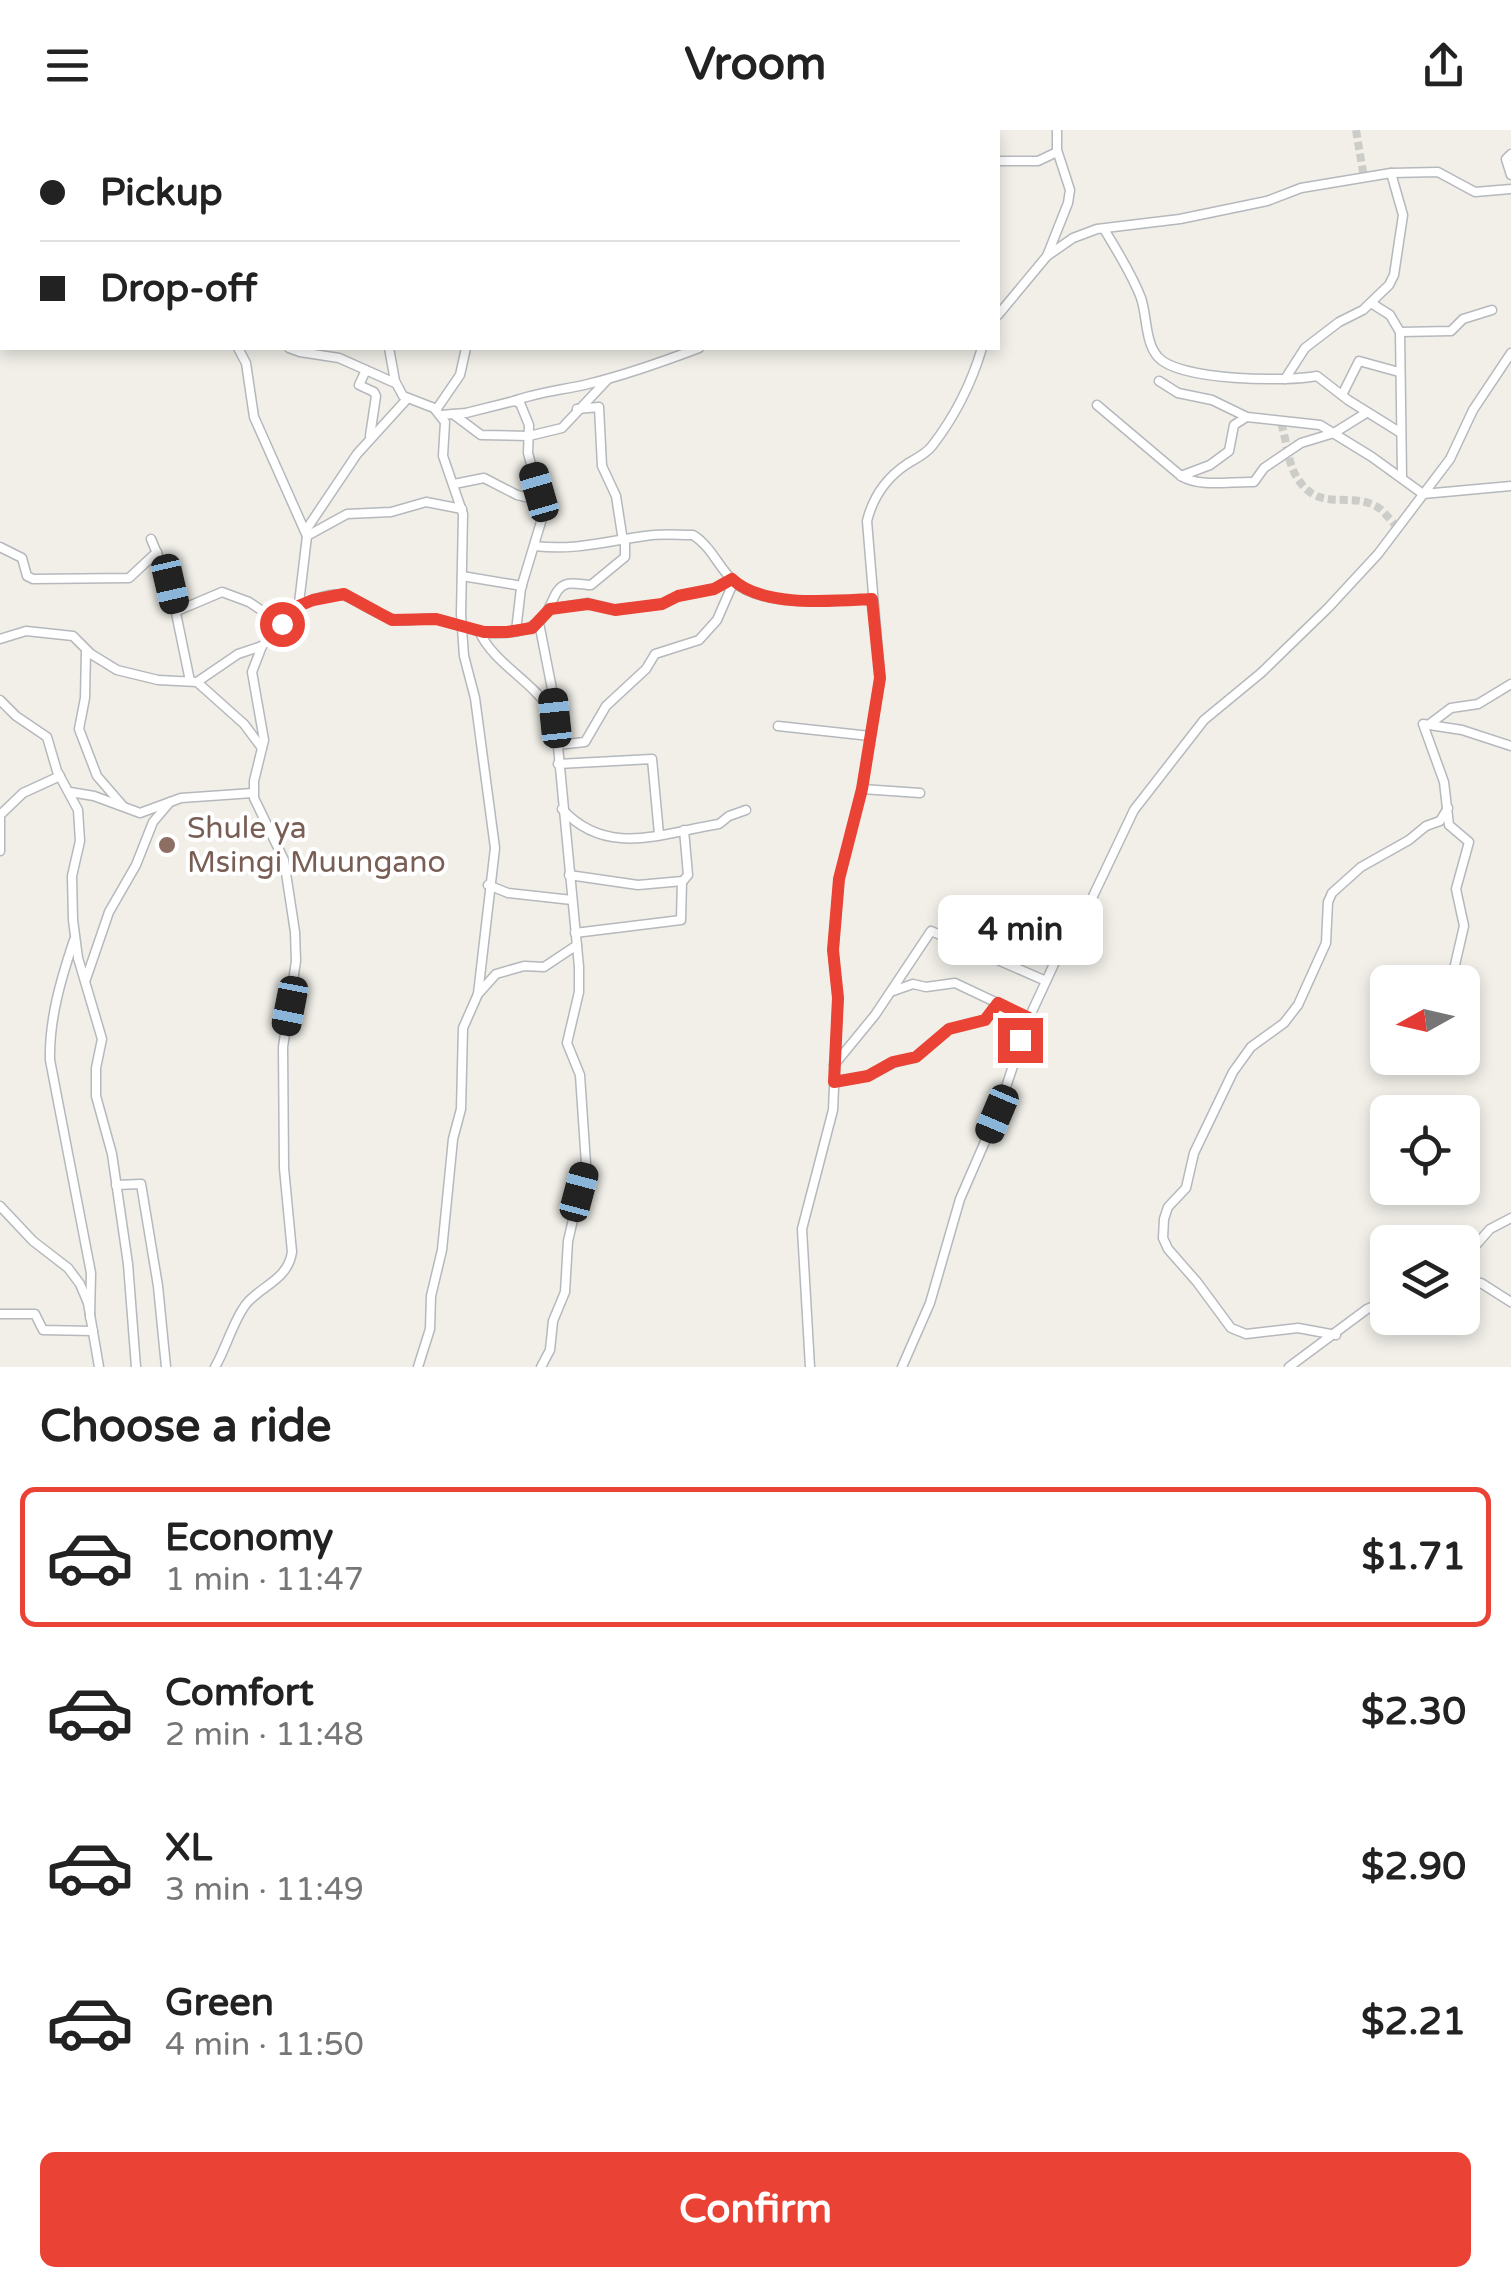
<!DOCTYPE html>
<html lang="en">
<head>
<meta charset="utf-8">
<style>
	:root { --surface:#fff; --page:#f6f6f6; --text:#222; --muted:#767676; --line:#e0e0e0; --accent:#ea4335 }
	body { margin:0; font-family:"Varela Round",sans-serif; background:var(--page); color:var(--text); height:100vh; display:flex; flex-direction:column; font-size:38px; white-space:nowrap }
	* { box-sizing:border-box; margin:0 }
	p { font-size:32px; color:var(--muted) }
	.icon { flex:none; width:55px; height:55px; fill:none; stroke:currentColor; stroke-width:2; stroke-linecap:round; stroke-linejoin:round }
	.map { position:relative; height:1237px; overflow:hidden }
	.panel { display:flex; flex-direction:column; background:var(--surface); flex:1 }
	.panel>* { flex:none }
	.banner { position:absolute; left:0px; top:0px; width:1000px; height:220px; box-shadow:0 5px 15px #0003; display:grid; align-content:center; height:220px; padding:0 40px; background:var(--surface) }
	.needle { width:65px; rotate:262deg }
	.controls { position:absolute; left:1370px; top:835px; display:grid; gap:20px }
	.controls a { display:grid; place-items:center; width:110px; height:110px; border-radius:15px; background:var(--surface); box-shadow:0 5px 15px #0003; font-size:50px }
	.end { position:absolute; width:45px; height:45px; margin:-22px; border:12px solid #ea4335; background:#fff; box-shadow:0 0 0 5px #fff }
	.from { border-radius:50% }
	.bubble { position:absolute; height:70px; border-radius:15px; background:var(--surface); box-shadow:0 5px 15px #0003; font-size:32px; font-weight:700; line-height:70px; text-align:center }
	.car { position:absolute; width:30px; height:60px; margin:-30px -15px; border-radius:12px; box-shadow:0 0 8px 2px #0007; background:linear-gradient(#222 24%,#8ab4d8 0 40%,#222 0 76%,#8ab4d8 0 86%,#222 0) }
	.banner b { display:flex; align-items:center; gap:35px; height:95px; font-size:38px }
	.banner b+b { border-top:2px solid var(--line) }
	.banner i { width:25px; height:25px; background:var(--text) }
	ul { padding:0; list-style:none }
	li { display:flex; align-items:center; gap:30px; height:140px; margin:0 20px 15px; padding:0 20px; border:5px solid transparent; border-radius:15px }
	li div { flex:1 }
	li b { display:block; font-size:38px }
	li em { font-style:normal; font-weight:700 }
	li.active { border-color:var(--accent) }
	li>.icon { width:90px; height:90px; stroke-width:1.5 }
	h2 { padding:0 40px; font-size:45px; line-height:120px }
	.primary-button { display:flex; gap:20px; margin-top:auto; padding:20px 40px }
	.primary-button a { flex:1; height:115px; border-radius:15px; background:var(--accent); color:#fff; font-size:40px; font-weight:700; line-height:115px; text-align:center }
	header { display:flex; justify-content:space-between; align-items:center; height:130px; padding:0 40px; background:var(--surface); font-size:45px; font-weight:700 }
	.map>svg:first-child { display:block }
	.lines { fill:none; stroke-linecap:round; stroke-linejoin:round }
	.street-tunnel { stroke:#ccccc8; stroke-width:8; stroke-dasharray:8 4; stroke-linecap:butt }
	.street-casing { stroke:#b5b8bc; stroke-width:11 }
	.street { stroke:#fff; stroke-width:8 }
	.route { stroke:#ea4335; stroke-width:12 }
	.education-dot { fill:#8d6e63; stroke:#fff; stroke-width:4 }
	.labels { text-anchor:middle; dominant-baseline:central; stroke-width:8; stroke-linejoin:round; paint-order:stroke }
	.education-label { font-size:30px; fill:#785e54; stroke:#fff; text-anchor:start }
</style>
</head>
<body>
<header><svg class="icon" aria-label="menu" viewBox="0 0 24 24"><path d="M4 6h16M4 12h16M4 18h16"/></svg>Vroom<svg class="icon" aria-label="share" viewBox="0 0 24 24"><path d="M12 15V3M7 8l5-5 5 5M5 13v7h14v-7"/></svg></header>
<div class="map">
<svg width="1511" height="1237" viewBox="0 0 1511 1237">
	<rect width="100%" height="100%" fill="#f1efe8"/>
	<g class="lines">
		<g class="street-tunnel">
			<polyline points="483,0 483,2"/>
			<polyline points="1356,0 1364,48"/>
			<path d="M 1281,293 C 1287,311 1287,330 1296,346 C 1318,383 1345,362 1374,375 C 1383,379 1390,390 1397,397"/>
		</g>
		<defs>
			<g id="street">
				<polyline points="117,0 119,2"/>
				<polyline points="969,0 970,2"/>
				<polyline points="183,2 183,0"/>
				<polyline points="234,2 234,0"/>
				<polyline points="241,2 243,0"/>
				<polyline points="897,2 903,0"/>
				<polyline points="1511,24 1506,29 1511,45"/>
				<polyline points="998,31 1038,31 1057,22"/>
				<path d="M 1104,99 C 1117,121 1132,144 1141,168 C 1147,185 1145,213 1158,227 C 1179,251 1287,252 1317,246 L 1348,270 L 1401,303"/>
				<polyline points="1047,126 1073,108 1097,99 1180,89 1267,71 1301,58 1391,43 1438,42 1475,62 1511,59"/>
				<polyline points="1371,173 1390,185 1400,202 1402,347"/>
				<polyline points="998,185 1047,126 1068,73 1070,60 1057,20 1057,0"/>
				<polyline points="1400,202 1451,201 1463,189 1492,180"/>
				<polyline points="289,218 300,222 339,228 395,253"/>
				<polyline points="389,218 395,251 403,266 434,278 445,292 443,326 463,384 461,484 464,526 475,568 495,718 478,864 463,898 461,979 453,1009 442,1120 431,1166 430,1199 418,1237"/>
				<polyline points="366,240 359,255 374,262 376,266 370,306"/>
				<polyline points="1285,249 1305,218 1339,192 1363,180 1389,155 1394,145 1403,85 1391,43"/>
				<polyline points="1159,251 1178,263 1212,270 1247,287 1320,295 1372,327 1423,364 1511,356"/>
				<polyline points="1342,265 1359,231 1399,242"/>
				<path d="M 514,271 C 538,262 563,260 588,254 C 626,245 662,232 699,218"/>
				<path d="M 1097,275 L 1181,346 C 1201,358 1231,351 1254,352 L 1264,338 L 1301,313 L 1334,303 L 1366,283"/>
				<polyline points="577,279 599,277 602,336 616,366 623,411"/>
				<polyline points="436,280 460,245 466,218"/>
				<polyline points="453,284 481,305 529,306 562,298 608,249"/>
				<polyline points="441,285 466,283 514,271 520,273 529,295 528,323 544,382 521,458 516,501"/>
				<polyline points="1181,346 1210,335 1229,321 1234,295 1245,288"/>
				<polyline points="454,354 484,348 517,365 542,371"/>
				<polyline points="306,400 357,324 407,269"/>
				<polyline points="307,406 347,384 391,382 426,372 462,379"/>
				<polyline points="151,409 170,454 190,551"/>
				<path d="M 535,416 C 574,421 608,411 645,406 C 661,403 678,405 693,405 C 711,416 719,438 734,452 C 763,478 836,471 872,469"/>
				<polyline points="0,417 22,428 27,446 33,449 129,448 157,422"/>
				<polyline points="462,446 522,456"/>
				<path d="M 296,477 C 353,451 343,471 390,488 C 404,494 421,487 436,489 C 454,492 471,501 489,503 C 561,507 544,460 567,454 C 574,452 584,455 591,455 L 625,427 L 625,411"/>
				<polyline points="551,479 588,473 615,480 663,474 678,466 714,459 731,449"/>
				<polyline points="177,481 222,462 249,472 282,494"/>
				<polyline points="539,493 553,564 579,837 579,862 567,913 580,945 586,1034 568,1111 565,1162 553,1191 550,1220 541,1237"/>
				<path d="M 479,501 C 495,536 535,551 553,585"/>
				<polyline points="0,509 26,501 73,506 91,524 117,540 158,550 197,552 244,594 262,618"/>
				<polyline points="86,520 85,568 79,599 97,646 123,676"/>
				<polyline points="197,552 238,524 262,516"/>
				<polyline points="0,570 16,586 47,607 57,641 78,680 80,711 72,746 73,790 78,828 102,909 96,938 96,966 112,1024 128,1134 136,1237"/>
				<polyline points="1431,593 1451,578 1478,574 1511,554"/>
				<polyline points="778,596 870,606"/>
				<polyline points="557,615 585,612 606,576 646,539 655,524 699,510 717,490 734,451"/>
				<polyline points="558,634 652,629 659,704"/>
				<polyline points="862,659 920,663"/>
				<polyline points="70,662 94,666 140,683 181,668 253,663"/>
				<path d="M 562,679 C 607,728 662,703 719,694 L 729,686 L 746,680"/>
				<polyline points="0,685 23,663 60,646"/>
				<polyline points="0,721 0,685"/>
				<polyline points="569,745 638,755 683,751 688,745 684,700"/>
				<polyline points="488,755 508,763 572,770"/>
				<polyline points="575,803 681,790 682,751"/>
				<path d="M 74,810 C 61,849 49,889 50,930 L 91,1143 L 90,1187"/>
				<polyline points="86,849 109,782 136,735 153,692 170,672"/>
				<polyline points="1451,852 1464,796 1456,759 1469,712 1449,695 1444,652 1423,594 1462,600 1511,616"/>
				<polyline points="893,861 913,854 926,857 955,853 1029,888"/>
				<polyline points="478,864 496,844 524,836 544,837 577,815"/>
				<polyline points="834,935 875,885 931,801 1046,851"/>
				<polyline points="834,952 868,946 893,933 916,927 949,899 985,890 997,873"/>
				<polyline points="116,1055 141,1054 158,1156 166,1237"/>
				<polyline points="0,1076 33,1111 68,1138 80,1154 88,1173 99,1237"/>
				<polyline points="1462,1131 1490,1099 1511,1088"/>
				<polyline points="1462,1153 1481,1153 1511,1172"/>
				<polyline points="0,1184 35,1184 43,1200 93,1201"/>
				<polyline points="1336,1205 1298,1198 1246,1204 1231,1198 1197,1152 1168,1119 1163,1108 1164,1089 1168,1077 1186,1058 1194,1023 1233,942 1251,917 1284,893 1298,875 1326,813 1328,772 1332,763 1361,737 1409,710 1426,696 1440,691 1448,678"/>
				<path d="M 215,1237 C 226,1219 234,1188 247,1173 C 263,1155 288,1149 292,1122 L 284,1038 L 283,917 L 296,831 L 295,802 L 284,730 L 254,668 L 254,651 L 264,610 L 252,542 L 262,516 L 299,473 L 307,406 L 254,287 L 246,233 L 238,218"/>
				<path d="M 810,1237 L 802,1099 L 833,980 L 838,869 L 833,821 L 839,749 L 862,659 L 880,548 L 867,391 C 873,367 886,348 907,334 C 915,329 926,324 932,316 C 956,285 971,255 982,218"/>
				<polyline points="902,1237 930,1173 960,1069 997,984 1029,888 1054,834 1085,783 1134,680 1204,590 1261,543 1328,478 1378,424 1450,329 1473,280 1511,223"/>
				<polyline points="1289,1237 1367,1179 1388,1170"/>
			</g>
		</defs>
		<use href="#street" class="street-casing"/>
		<use href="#street" class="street"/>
	</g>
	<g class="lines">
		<path class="route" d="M 282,494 L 296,477 L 313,470 L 344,464 L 392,490 L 436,489 L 484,502 L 507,502 L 532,498 L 550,479 L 588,474 L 615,480 L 662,474 L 678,466 L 714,459 L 732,449 C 762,478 833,471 872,469 L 880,548 L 862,659 L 839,749 L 833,820 L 838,868 L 834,952 L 868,946 L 893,932 L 916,927 L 949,899 L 985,890 L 998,873 L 1029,888 L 1020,910"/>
	</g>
	<circle class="education-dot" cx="167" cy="715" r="10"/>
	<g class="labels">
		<g class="education-label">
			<text x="187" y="698">Shule ya<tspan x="187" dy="34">Msingi Muungano</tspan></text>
		</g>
	</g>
</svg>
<div class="controls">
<a><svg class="needle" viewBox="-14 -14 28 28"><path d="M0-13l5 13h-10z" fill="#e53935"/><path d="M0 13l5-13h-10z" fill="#767676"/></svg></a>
<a><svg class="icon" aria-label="locate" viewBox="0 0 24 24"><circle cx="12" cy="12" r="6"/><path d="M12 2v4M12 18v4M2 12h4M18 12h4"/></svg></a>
<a><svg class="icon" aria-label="layers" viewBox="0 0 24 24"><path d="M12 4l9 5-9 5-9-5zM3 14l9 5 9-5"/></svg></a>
</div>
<i class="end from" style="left:282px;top:494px"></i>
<i class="end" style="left:1020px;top:910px"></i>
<div class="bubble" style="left:938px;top:765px;width:165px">4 min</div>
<i class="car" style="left:539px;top:362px;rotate:344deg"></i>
<i class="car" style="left:170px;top:454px;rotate:167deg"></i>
<i class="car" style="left:555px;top:588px;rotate:354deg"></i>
<i class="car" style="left:290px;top:876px;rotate:191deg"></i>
<i class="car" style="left:997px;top:984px;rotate:203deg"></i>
<i class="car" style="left:579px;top:1062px;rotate:15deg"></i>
<div class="banner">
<b><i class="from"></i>Pickup</b>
<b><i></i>Drop-off</b>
</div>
</div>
<section class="panel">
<h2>Choose a ride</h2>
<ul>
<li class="active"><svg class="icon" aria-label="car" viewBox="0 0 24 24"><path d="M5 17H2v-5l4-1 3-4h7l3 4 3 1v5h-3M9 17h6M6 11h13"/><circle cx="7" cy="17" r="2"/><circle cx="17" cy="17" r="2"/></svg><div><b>Economy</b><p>1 min · 11:47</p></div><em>$1.71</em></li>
<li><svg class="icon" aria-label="car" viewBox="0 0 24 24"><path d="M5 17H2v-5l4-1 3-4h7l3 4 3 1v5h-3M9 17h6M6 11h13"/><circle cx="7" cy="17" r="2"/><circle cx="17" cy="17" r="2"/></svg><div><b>Comfort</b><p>2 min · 11:48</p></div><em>$2.30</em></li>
<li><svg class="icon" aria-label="car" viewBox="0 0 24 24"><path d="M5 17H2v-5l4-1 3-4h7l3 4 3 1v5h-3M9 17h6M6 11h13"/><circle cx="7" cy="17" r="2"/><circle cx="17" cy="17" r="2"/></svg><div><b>XL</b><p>3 min · 11:49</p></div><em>$2.90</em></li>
<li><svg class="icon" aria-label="car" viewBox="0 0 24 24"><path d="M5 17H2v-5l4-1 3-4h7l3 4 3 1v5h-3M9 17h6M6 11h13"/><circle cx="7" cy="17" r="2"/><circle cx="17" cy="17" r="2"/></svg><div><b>Green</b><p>4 min · 11:50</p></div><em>$2.21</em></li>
</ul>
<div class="primary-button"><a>Confirm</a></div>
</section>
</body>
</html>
